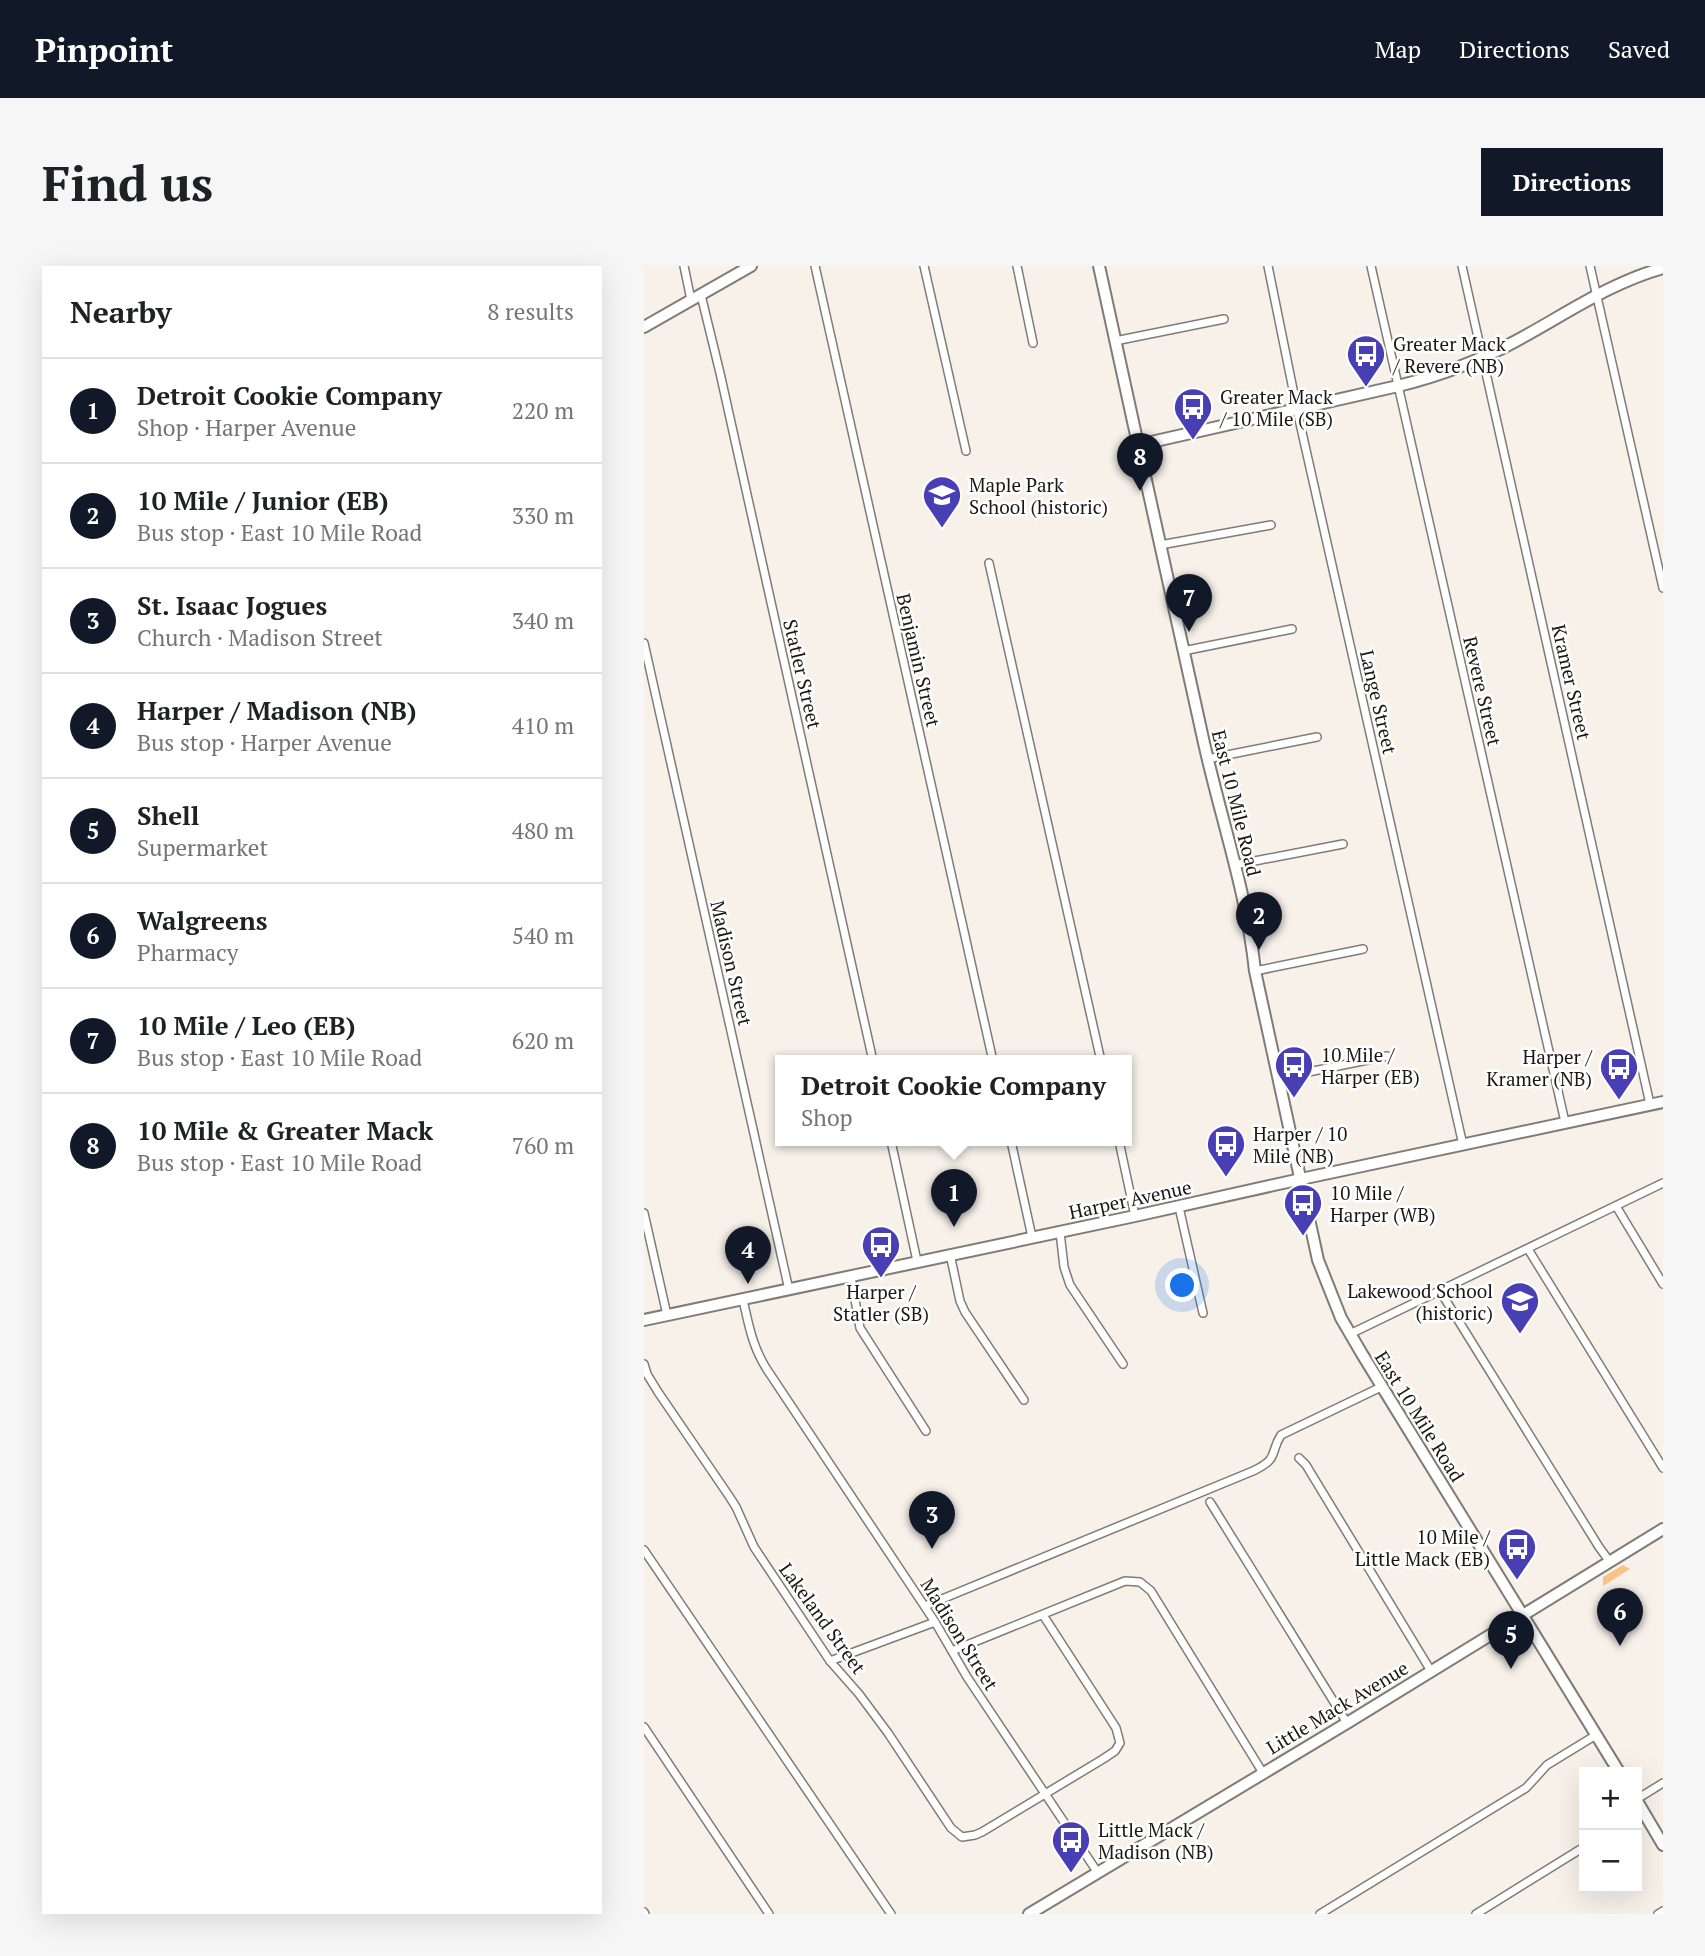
<!DOCTYPE html>
<meta charset="utf-8">
<style>
body{margin:0;font-family:"PT Serif",serif;background:#f6f6f6;color:#202124}
.controls{position:absolute;right:21px;bottom:21px;display:grid;overflow:hidden;border-radius:0px;box-shadow:0 7px 28px #0002}
.controls button{width:63px;height:63px;display:grid;place-items:center;padding:0;border:0;border-bottom:2px solid #e0e0e0;background:#fff;color:#202124;font:35px sans-serif}
.you{position:absolute;left:539px;top:1020px;width:24px;height:24px;margin:-18px;border:5px solid #fff;border-radius:50%;background:#1a73e8;box-shadow:0 0 0 10px #1a73e833}
.badge{display:grid;place-items:center;width:46px;height:46px;border-radius:50%;background:#111827;color:#fff;font-size:23px;font-weight:700}
.pin{position:absolute;translate:-50% -58px;filter:drop-shadow(0 2px 4px #0008)}
.pin::after{content:'';position:absolute;top:37px;width:24px;height:21px;background:inherit;clip-path:polygon(0 0,100% 0,50% 100%)}
.popup{position:absolute;left:131px;top:789px;width:357px;height:91px;box-sizing:border-box;display:grid;place-content:center;border-radius:0px;background:#fff;filter:drop-shadow(0 2px 5px #0005);font-size:23px;white-space:nowrap;color:#757577}
.popup b{font-size:26px;color:#202124}
.popup::after{content:'';position:absolute;left:50%;top:100%;margin-left:-14px;border:14px solid transparent;border-top-color:#fff}
.list{margin:0;padding:0;list-style:none}
h2{display:flex;justify-content:space-between;align-items:center;height:91px;margin:0;padding:0 28px;font-size:30px}
h2 small{font-size:23px;font-weight:400;color:#757577}
.list li{display:grid;grid-template-columns:46px 1fr auto;gap:21px;align-items:center;box-sizing:border-box;height:105px;padding:0 28px;border-top:2px solid #e0e0e0}
.list b{display:block;font-size:26px;white-space:nowrap}
.list p{margin:0;font-size:23px;white-space:nowrap;color:#757577}
.list em{font-size:23px;font-style:normal;color:#757577}
.map{position:relative;flex:none;width:1019px;height:1648px;overflow:hidden;border-radius:0px}
header{display:flex;align-items:center;gap:42px;box-sizing:border-box;height:98px;padding:0 35px;background:#111827;color:#fff}
header strong{font-size:33px}
nav{display:flex;gap:38px;margin-inline-start:auto;font-size:24px}
.intro{display:flex;align-items:center;justify-content:space-between;box-sizing:border-box;height:168px;padding:0 42px}
h1{margin:0;font-size:49px}
.button{padding:18px 32px;border-radius:0px;background:#111827;color:#fff;font-size:24px;font-weight:700}
main{display:flex;gap:42px;padding:0 42px}
aside{flex:1;background:#fff;border-radius:0px;box-shadow:0 7px 28px #0002}
.map>svg:first-child{display:block}
</style>
<header>
<strong>Pinpoint</strong>
<nav><a>Map</a><a>Directions</a><a>Saved</a></nav>
</header>
<div class="intro"><h1>Find us</h1><a class="button">Directions</a></div>
<main>
<aside>
<h2>Nearby<small>8 results</small></h2>
<ul class="list">
<li><span class="badge">1</span><div><b>Detroit Cookie Company</b><p>Shop · Harper Avenue</p></div><em>220 m</em></li>
<li><span class="badge">2</span><div><b>10 Mile / Junior (EB)</b><p>Bus stop · East 10 Mile Road</p></div><em>330 m</em></li>
<li><span class="badge">3</span><div><b>St. Isaac Jogues</b><p>Church · Madison Street</p></div><em>340 m</em></li>
<li><span class="badge">4</span><div><b>Harper / Madison (NB)</b><p>Bus stop · Harper Avenue</p></div><em>410 m</em></li>
<li><span class="badge">5</span><div><b>Shell</b><p>Supermarket</p></div><em>480 m</em></li>
<li><span class="badge">6</span><div><b>Walgreens</b><p>Pharmacy</p></div><em>540 m</em></li>
<li><span class="badge">7</span><div><b>10 Mile / Leo (EB)</b><p>Bus stop · East 10 Mile Road</p></div><em>620 m</em></li>
<li><span class="badge">8</span><div><b>10 Mile &amp; Greater Mack</b><p>Bus stop · East 10 Mile Road</p></div><em>760 m</em></li>
</ul>
</aside>
<div class="map">
<svg width="1019" height="1648" viewBox="0 0 1019 1648">
<rect width="100%" height="100%" fill="#f7f1ea"/>
<polygon fill="#f8c384" points="979,1299 986,1303 959,1320 959,1311"/>
<g fill="none" stroke-linecap="round" stroke-linejoin="round">
<g stroke="#807b75" stroke-width="10">
<g id="street">
<polyline points="40,0 47,34"/>
<polyline points="171,0 349,795"/>
<polyline points="280,0 322,185"/>
<polyline points="373,0 389,77"/>
<polyline points="624,0 655,153 819,879"/>
<polyline points="727,0 921,856"/>
<polyline points="818,0 1006,838"/>
<polyline points="946,0 1019,322"/>
<polyline points="57,29 76,107 229,795"/>
<polyline points="471,75 580,53"/>
<polyline points="516,279 627,259"/>
<polyline points="345,297 457,795"/>
<polyline points="0,377 145,1024"/>
<polyline points="539,385 648,363"/>
<polyline points="563,493 673,471"/>
<polyline points="590,599 699,578"/>
<polyline points="611,705 719,683"/>
<polyline points="635,812 743,790"/>
<polyline points="247,875 273,995"/>
<polyline points="367,875 388,971"/>
<polyline points="475,875 491,950"/>
<polyline points="972,940 1019,1018"/>
<polyline points="535,941 559,1047"/>
<polyline points="0,947 23,1049"/>
<polyline points="416,966 420,1001 426,1019 479,1098"/>
<polyline points="884,983 1019,1202"/>
<polyline points="306,988 316,1035 321,1046 380,1134"/>
<polyline points="207,1011 216,1062 282,1165"/>
<polyline points="796,1025 955,1281 966,1296"/>
<path d="M99 1034C105 1060 108 1079 122 1102L291 1356 323 1411 454 1607"/>
<polyline points="706,1068 1019,917"/>
<polyline points="0,1098 3,1108 14,1126 85,1230 92,1241 110,1281 186,1395 215,1428 244,1467 307,1562 318,1571 331,1569 338,1566 459,1493 471,1485 476,1477 472,1462 399,1349"/>
<polyline points="655,1192 662,1199 787,1405"/>
<polyline points="566,1236 703,1457"/>
<polyline points="0,1284 247,1648"/>
<path d="M281 1340 609 1205C636 1192 625 1188 637 1169L737 1121"/>
<polyline points="308,1385 481,1315 496,1316 507,1325 619,1507"/>
<polyline points="186,1395 291,1356"/>
<polyline points="0,1461 125,1648"/>
<polyline points="993,1533 1019,1517"/>
<polyline points="0,1646 1,1648"/>
<polyline points="676,1648 882,1522 903,1499 952,1469"/>
<polyline points="832,1648 940,1581"/>
<polyline points="1014,1648 1019,1645"/>
</g>
</g>
<g stroke="#807b75" stroke-width="14">
<g id="secondary">
<path d="M455 0C490 159 524 318 560 477 577 553 603 628 611 705L674 994 697 1052 718 1088 975 1506"/>
<polyline points="0,61 107,0"/>
<path d="M494 179 754 120C794 110 833 96 870 76 919 50 965 17 1019 2"/>
<polyline points="0,1054 491,950 657,913 1019,836"/>
<polyline points="993,1535 1019,1579"/>
<polyline points="385,1648 703,1457 1019,1263"/>
</g>
</g>
<use href="#street" stroke="#fff" stroke-width="7"/>
<use href="#secondary" stroke="#fff" stroke-width="10"/>
</g>
<defs>
<g id="bus-pin" transform="scale(2.0125)"><path d="M0 17L-7.5 6A9.5 9.5 0 1 1 7.5 6Z" fill="#493fb5" stroke="#fff"/><path d="M-5-6H5V4H4V6H2V4H-2V6H-4V4H-5ZM-3.5-4V0h7V-4ZM-3.5 1.2v1.5H-2V1.2ZM2 1.2v1.5H3.5V1.2Z" fill="#fff"/></g>
<g id="school-pin" transform="scale(2.0125)"><path d="M0 17L-7.5 6A9.5 9.5 0 1 1 7.5 6Z" fill="#493fb5" stroke="#fff"/><path d="M0-5L7-2L0 1L-7-2ZM-4 1L0 2.5L4 1V4Q0 6-4 4Z" fill="#fff"/></g>
</defs>
<g fill-rule="evenodd">
<use href="#bus-pin" x="722" y="88"/>
<use href="#bus-pin" x="549" y="141"/>
<use href="#school-pin" x="298" y="229"/>
<use href="#bus-pin" x="650" y="799"/>
<use href="#bus-pin" x="975" y="801"/>
<use href="#bus-pin" x="582" y="878"/>
<use href="#bus-pin" x="659" y="937"/>
<use href="#bus-pin" x="237" y="979"/>
<use href="#school-pin" x="876" y="1035"/>
<use href="#bus-pin" x="873" y="1281"/>
<use href="#bus-pin" x="427" y="1574"/>
</g>
<g text-anchor="middle" dominant-baseline="central" stroke-width="5" stroke-linejoin="round" paint-order="stroke">
<g font-size="19" fill="#1a1815" stroke="#fff" text-anchor="start">
<text x="749" y="77">Greater Mack<tspan x="749" dy="22">/ Revere (NB)</tspan></text>
<text x="576" y="130">Greater Mack<tspan x="576" dy="22">/ 10 Mile (SB)</tspan></text>
<text x="325" y="218">Maple Park<tspan x="325" dy="22">School (historic)</tspan></text>
<text x="677" y="788">10 Mile /<tspan x="677" dy="22">Harper (EB)</tspan></text>
<text x="948" y="790" text-anchor="end">Harper /<tspan x="948" dy="22">Kramer (NB)</tspan></text>
<text x="609" y="867">Harper / 10<tspan x="609" dy="22">Mile (NB)</tspan></text>
<text x="686" y="926">10 Mile /<tspan x="686" dy="22">Harper (WB)</tspan></text>
<text x="849" y="1024" text-anchor="end">Lakewood School<tspan x="849" dy="22">(historic)</tspan></text>
<text x="237" y="1025" text-anchor="middle">Harper /<tspan x="237" dy="22">Statler (SB)</tspan></text>
<text x="846" y="1270" text-anchor="end">10 Mile /<tspan x="846" dy="22">Little Mack (EB)</tspan></text>
<text x="454" y="1563">Little Mack /<tspan x="454" dy="22">Madison (NB)</tspan></text>
</g>
<g font-size="19" fill="#1a1815" stroke="#fff">
<text transform="translate(275 394) rotate(77)">Benjamin Street</text>
<text transform="translate(159 408) rotate(77)">Statler Street</text>
<text transform="translate(928 416) rotate(77)">Kramer Street</text>
<text transform="translate(839 425) rotate(77)">Revere Street</text>
<text transform="translate(735 436) rotate(77)">Lange Street</text>
<text transform="translate(593 537) rotate(76)">East 10 Mile Road</text>
<text transform="translate(88 697) rotate(77)">Madison Street</text>
<text transform="translate(486 933) rotate(-12)">Harper Avenue</text>
<text transform="translate(776 1150) rotate(58)">East 10 Mile Road</text>
<text transform="translate(179 1352) rotate(54)">Lakeland Street</text>
<text transform="translate(316 1368) rotate(58)">Madison Street</text>
<text transform="translate(693 1441) rotate(-31)">Little Mack Avenue</text>
</g>
</g>
</svg>
<div class="controls">
<button>+</button>
<button>−</button>
</div>
<div class="you"></div>
<div class="pin badge" style="left:310px;top:961px">1</div>
<div class="popup"><b>Detroit Cookie Company</b>Shop</div>
<div class="pin badge" style="left:615px;top:684px">2</div>
<div class="pin badge" style="left:288px;top:1283px">3</div>
<div class="pin badge" style="left:104px;top:1018px">4</div>
<div class="pin badge" style="left:867px;top:1403px">5</div>
<div class="pin badge" style="left:976px;top:1380px">6</div>
<div class="pin badge" style="left:545px;top:366px">7</div>
<div class="pin badge" style="left:496px;top:225px">8</div>
</div>
</main>
